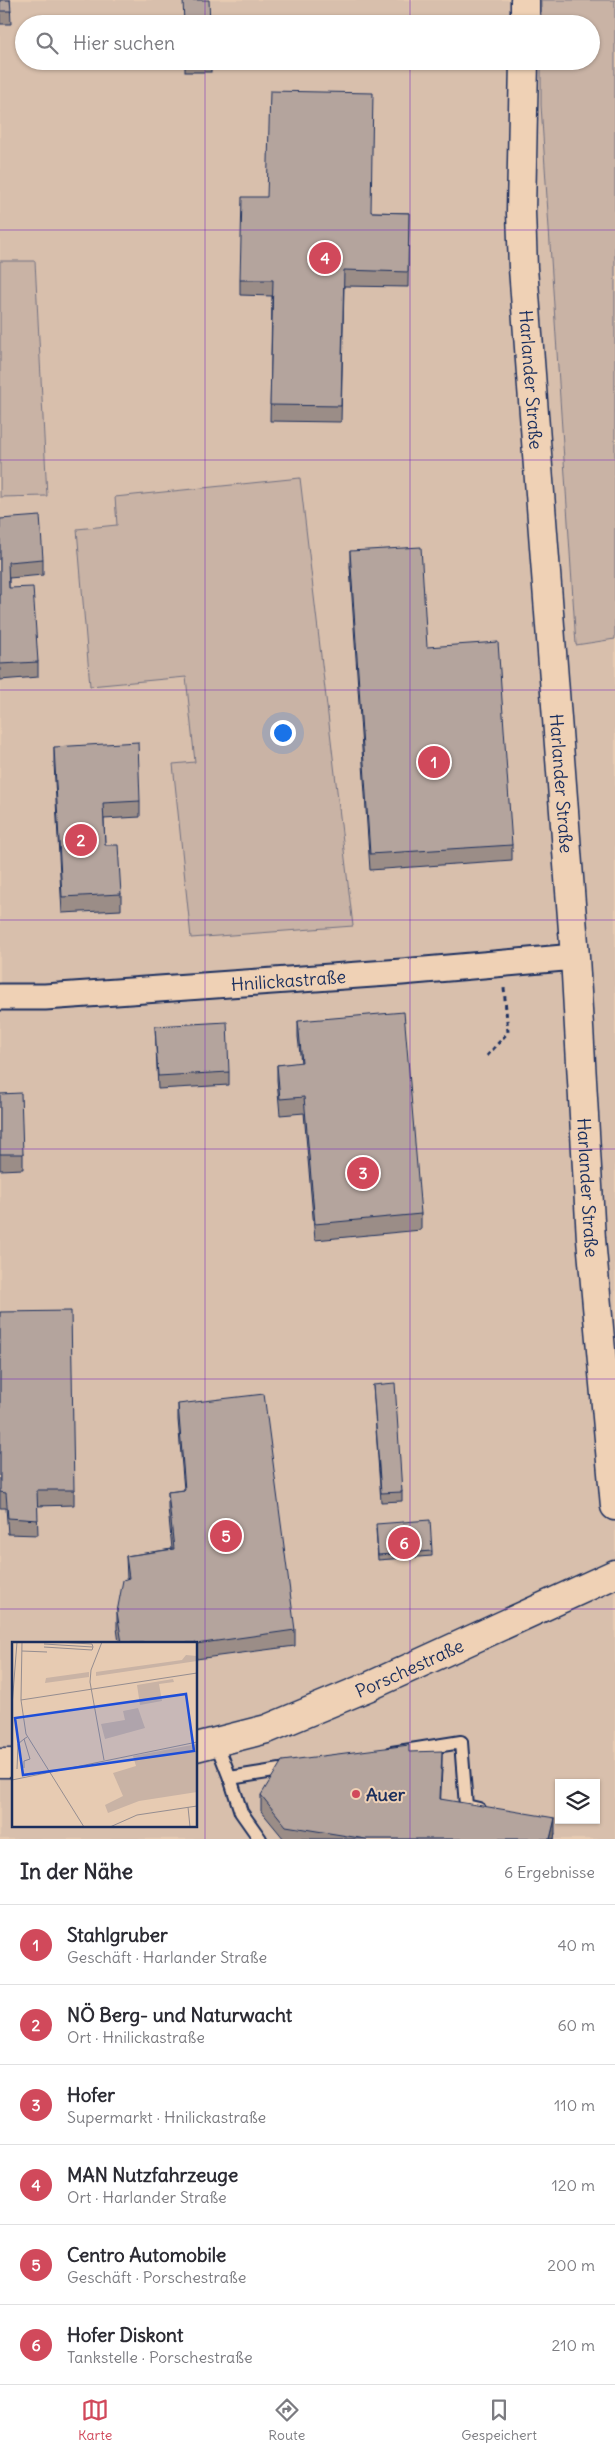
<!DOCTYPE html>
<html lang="de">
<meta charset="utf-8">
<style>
body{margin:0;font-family:Delius,sans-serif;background:#f7f7f7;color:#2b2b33}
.controls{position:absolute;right:15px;bottom:15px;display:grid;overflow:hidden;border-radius:0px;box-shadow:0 1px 4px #0004}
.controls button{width:45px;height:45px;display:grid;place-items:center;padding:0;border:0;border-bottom:1px solid #e1e1e2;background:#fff;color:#2b2b33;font:25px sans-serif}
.you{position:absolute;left:282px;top:732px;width:18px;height:18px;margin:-12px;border:4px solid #fff;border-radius:50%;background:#1a73e8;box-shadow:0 0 0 8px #1a73e833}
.badge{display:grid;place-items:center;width:32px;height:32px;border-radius:50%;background:#d1495b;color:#fff;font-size:16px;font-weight:700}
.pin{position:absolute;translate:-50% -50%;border:2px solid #fff;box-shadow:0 1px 5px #0006}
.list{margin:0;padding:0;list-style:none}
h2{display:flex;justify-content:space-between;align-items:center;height:65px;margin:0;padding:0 20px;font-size:21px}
h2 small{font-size:16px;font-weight:400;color:#7c7c81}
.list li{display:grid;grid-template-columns:32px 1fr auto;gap:15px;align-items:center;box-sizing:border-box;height:80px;padding:0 20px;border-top:1px solid #e1e1e2}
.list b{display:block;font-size:19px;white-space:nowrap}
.list p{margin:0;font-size:16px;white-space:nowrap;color:#7c7c81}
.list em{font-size:16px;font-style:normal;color:#7c7c81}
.icon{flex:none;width:28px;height:28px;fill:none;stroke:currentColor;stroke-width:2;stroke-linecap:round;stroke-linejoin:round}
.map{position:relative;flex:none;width:615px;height:1839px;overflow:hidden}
.search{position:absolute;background:#fff;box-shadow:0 1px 4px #0004;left:15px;right:15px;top:15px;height:55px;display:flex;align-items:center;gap:12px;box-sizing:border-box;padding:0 18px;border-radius:28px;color:#7c7c81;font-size:19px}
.sheet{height:545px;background:#fff}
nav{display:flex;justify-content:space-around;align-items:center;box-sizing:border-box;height:70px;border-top:1px solid #e1e1e2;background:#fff;font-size:14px;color:#7c7c81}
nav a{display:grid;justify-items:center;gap:2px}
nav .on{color:#d1495b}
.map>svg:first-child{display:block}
</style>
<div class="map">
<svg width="615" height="1839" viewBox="0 0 615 1839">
<rect width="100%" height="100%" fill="#e7cbb2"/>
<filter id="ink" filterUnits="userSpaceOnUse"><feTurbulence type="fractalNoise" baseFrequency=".02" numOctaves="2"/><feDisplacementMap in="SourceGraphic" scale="10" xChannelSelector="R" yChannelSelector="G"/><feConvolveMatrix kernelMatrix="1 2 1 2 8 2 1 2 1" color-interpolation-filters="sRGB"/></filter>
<g filter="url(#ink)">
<path fill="#d8bfac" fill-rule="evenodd" d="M0 0H541V24H24V61H541V105L576 645 615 639V1839H0V497L47 496 35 261H0ZM14 1643H196V1825H14ZM559 1783H596V1820H559Z"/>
<g fill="#c9b3a5" stroke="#727182">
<polygon points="541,0 615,0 615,639 576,645 541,105 541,61 591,61 591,24 541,24"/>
<polygon points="0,261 35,261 47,496 0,497"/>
<polygon points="300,478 353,926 191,938 173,764 195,762 186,677 90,686 77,529 117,525 115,497"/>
</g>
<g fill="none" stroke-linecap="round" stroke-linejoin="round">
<g stroke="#1b2f5e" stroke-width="16">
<g id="lane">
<polyline points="216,1742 230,1778 293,1768"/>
<polyline points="392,1753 461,1742 466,1806 479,1809"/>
<polyline points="230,1778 241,1812 260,1839"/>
</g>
</g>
<g stroke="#1b2f5e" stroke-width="29">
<g id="street">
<path id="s1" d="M0 997H45L402 972 575 957"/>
</g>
</g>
<g stroke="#1b2f5e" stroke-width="31">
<g id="secondary">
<polyline points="525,24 525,0"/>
<path id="s2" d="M524 61 521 212 523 268 575 957 591 1239 615 1506"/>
<path id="s3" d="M196 1747 267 1729 370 1686 615 1574"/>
<polyline points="0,1763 14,1763"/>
</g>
</g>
<polyline stroke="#1b2f5e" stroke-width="3" stroke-dasharray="4 4" stroke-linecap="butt" points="487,1056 508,1032 504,988"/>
<use href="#lane" stroke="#efd1b5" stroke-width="12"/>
<use href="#street" stroke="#efd1b5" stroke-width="25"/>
<use href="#secondary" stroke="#efd1b5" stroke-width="28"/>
</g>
<g fill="#9b8d87" stroke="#1b2f5e">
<polygon points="0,0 10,0 11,24 0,24"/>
<rect x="185" y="61" width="26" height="11"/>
<polygon points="371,212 409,213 408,287 344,286 341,422 270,421 272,296 240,295 240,280"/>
<polygon points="0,519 43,559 43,575 9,578 9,588 38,662 38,677 0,680"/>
<polygon points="350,551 427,647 512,845 512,860 370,870 350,567"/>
<polygon points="54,747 140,801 140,817 104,819 105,845 121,894 121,910 62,913 54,763"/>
<polygon points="298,1021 421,1214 421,1230 315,1240 304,1113 280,1115 277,1080 277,1065 301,1063 298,1037"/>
<polygon points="155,1026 229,1072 229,1085 158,1089"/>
<polygon points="0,1094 23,1154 23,1169 0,1170"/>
<polygon points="0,1312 74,1490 74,1505 37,1506 38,1535 8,1534 6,1508 0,1508"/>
<polygon points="373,1385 402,1492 402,1501 381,1502"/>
<polygon points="178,1404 295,1630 295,1646 196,1659 196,1643 119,1643 117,1628 117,1612 127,1579 126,1556 172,1549 168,1508 168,1492 184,1490 178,1420"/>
<polygon points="376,1529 432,1551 432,1556 378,1560"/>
<polygon points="409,1752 442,1767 440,1799 555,1834 554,1839 284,1839 261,1811 261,1795"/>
</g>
<g fill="#7e736e" stroke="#1b2f5e">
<polygon points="442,1751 442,1767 440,1815 440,1799"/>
<polygon points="555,1818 555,1834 554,1839 550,1839"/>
</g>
<g fill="#b4a49d" stroke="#1b2f5e">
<polygon points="0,0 10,0 11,11 0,11"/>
<polygon points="183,0 209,0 210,24 184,24"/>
<rect x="185" y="61" width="26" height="2"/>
<polygon points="270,91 373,93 371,212 409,213 408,272 344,270 341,406 270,405 273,280 240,280 242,197 267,197"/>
<polygon points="40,516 43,559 8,562 9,588 33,587 38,662 0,664 0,519"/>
<polygon points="421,547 427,647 498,642 512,845 370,854 350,551"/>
<polygon points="138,742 140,801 103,803 105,845 118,845 121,894 62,897 54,747"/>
<polygon points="404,1012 421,1214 315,1224 304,1097 280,1099 277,1065 302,1062 298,1021"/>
<polygon points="227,1022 229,1072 158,1076 155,1026"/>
<polygon points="21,1093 23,1154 0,1154 0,1094"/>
<polygon points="71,1311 74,1490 37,1490 38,1520 8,1518 6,1493 0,1492 0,1312"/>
<polygon points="395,1383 402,1492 381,1493 373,1385"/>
<polygon points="264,1394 295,1630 196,1644 196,1643 122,1643 117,1612 123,1580 129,1578 126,1556 174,1549 168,1492 185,1490 178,1404"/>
<polygon points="430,1520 432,1551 378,1555 376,1524"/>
<polygon points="409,1745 409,1752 442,1751 440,1799 555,1818 550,1839 366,1839 286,1826 261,1795 282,1761"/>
</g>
</g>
<path fill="none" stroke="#7b2cbf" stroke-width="1" stroke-opacity="0.55" d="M205 0V24M410 0V24M205 61V1839M410 61V1839M0 230H615M0 460H615M0 690H615M0 920H615M0 1149H615M0 1379H615M0 1609H615"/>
<circle fill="#d1495b" stroke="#efd1b5" stroke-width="2" cx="356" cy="1794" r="5"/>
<g text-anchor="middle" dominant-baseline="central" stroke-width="4" stroke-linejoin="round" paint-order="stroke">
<g font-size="18" fill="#1b2f5e" stroke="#efd1b5">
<text stroke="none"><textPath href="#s2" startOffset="319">Harlander Straße</textPath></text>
<text stroke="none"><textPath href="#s2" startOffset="724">Harlander Straße</textPath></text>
<text stroke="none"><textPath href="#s1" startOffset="289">Hnilickastraße</textPath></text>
<text stroke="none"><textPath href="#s2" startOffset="1129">Harlander Straße</textPath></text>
<text stroke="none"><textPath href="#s3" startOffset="228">Porschestraße</textPath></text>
</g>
<g font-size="18" font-weight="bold" fill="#1b2f5e" stroke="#efd1b5" text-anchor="start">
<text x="366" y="1794">Auer</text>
</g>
</g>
<g transform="translate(12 1642)">
<rect width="185" height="185" fill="#e7cbb2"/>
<path d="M174 13 185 14V19L84 34V30L170 18ZM77 30V35L33 41 34 36ZM161 37 162 40 147 42 150 59 128 63 125 43ZM126 66 133 86 93 97 89 82 113 78 111 69ZM185 102V150L127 159 96 171 93 163 111 154 101 131 124 124 121 114Z" fill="#c9b3a5"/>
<path fill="none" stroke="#958d90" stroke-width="1" d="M10 0 9 58 14 92 72 185M90 0 79 28 78 40 92 118M32 2 81 5M32 5 80 8 81 5 80 2 44 0M10 9 35 10M9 58 185 31M0 64 5 0M12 126V119L18 117 12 97 15 95M5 127 6 102 12 97M0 138 185 100M176 165 178 185M98 185 125 173 185 164"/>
<path fill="#1d4ed8" fill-opacity="0.15" stroke="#1d4ed8" stroke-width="2.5" d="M174 52 182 109 11 133 3 76Z"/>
<rect width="185" height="185" fill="none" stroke="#1b2f5e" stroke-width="2.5"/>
</g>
</svg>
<div class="controls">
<button><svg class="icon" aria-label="layers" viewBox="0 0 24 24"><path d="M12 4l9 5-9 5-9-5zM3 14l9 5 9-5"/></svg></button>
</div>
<div class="you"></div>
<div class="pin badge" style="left:434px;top:762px">1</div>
<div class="pin badge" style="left:81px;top:840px">2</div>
<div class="pin badge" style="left:363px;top:1173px">3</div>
<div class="pin badge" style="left:325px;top:258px">4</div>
<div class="pin badge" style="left:226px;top:1536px">5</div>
<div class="pin badge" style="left:404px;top:1543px">6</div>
<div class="search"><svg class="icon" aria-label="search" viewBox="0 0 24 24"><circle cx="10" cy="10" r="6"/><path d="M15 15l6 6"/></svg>Hier suchen</div>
</div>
<section class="sheet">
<h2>In der Nähe<small>6 Ergebnisse</small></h2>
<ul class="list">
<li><span class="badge">1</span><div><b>Stahlgruber</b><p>Geschäft · Harlander Straße</p></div><em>40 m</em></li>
<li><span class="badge">2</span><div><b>NÖ Berg- und Naturwacht</b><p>Ort · Hnilickastraße</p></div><em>60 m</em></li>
<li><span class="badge">3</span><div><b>Hofer</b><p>Supermarkt · Hnilickastraße</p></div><em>110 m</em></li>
<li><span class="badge">4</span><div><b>MAN Nutzfahrzeuge</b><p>Ort · Harlander Straße</p></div><em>120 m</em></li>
<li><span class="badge">5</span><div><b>Centro Automobile</b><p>Geschäft · Porschestraße</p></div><em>200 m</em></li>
<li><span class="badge">6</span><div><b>Hofer Diskont</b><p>Tankstelle · Porschestraße</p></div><em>210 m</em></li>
</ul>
</section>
<nav>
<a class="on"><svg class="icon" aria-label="map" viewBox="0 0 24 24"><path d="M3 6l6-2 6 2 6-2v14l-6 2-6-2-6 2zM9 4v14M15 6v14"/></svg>Karte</a>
<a><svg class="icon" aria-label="directions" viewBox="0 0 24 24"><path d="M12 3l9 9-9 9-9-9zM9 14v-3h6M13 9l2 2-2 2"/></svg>Route</a>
<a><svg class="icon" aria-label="saved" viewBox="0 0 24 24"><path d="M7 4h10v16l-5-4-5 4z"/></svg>Gespeichert</a>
</nav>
